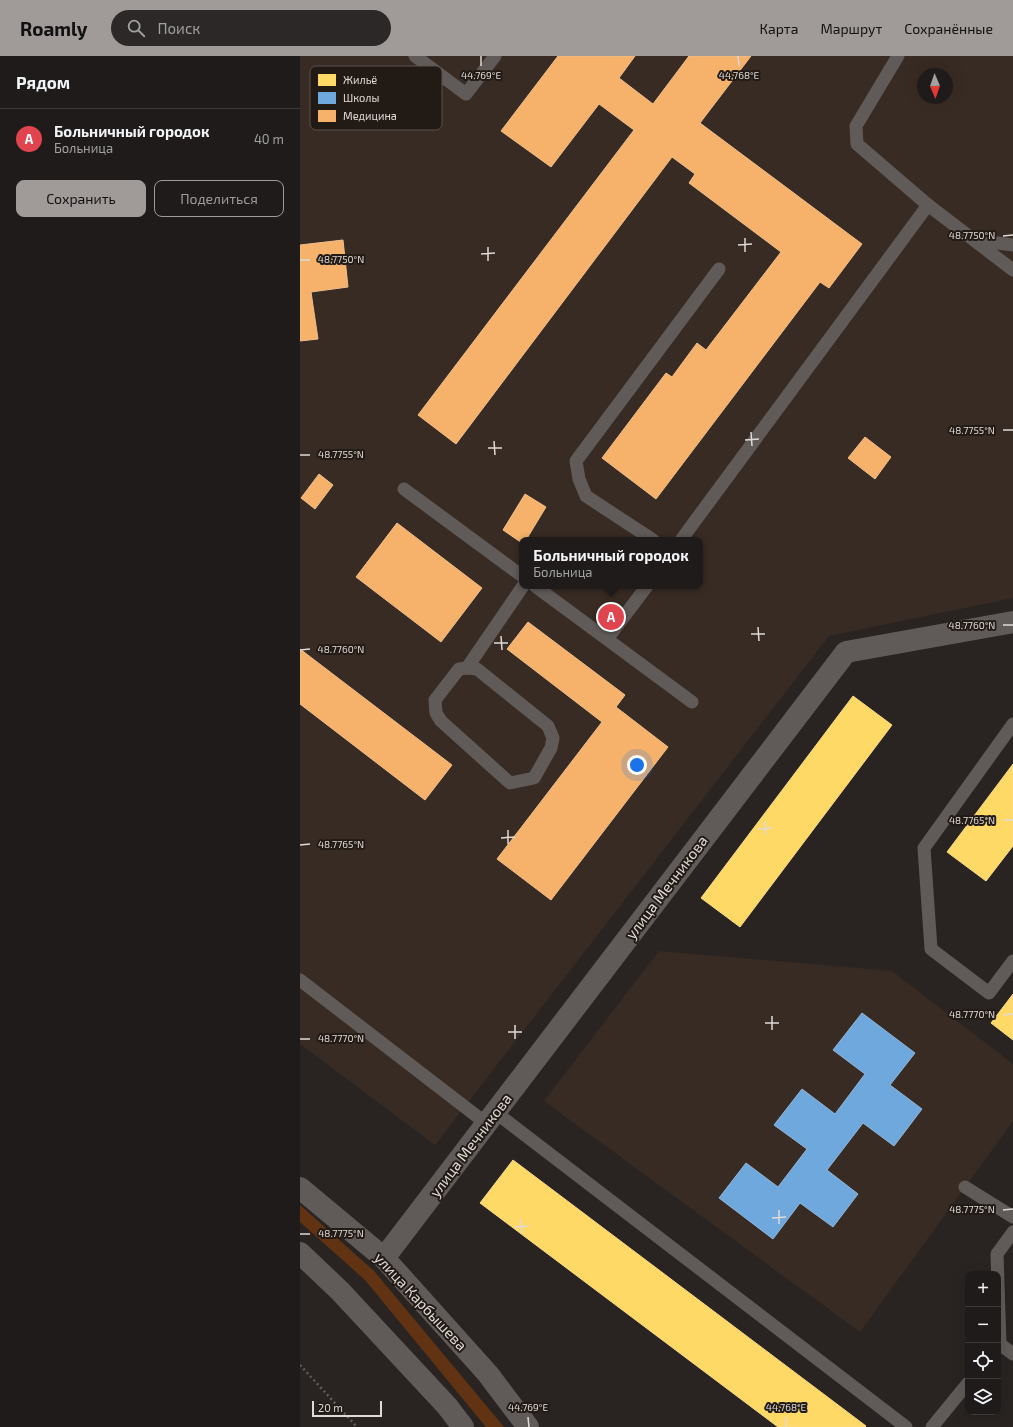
<!DOCTYPE html>
<html lang="ru">
<meta charset="utf-8">
<style>
body{margin:0;font-family:"Exo 2",sans-serif;background:#2c2827;color:#f1f3f6}
.controls{position:absolute;right:12px;bottom:12px;display:grid;overflow:hidden;border-radius:8px;box-shadow:0 4px 16px #0002}
.controls button{width:36px;height:36px;display:grid;place-items:center;padding:0;border:0;border-bottom:1px solid #3c3939;background:#1f1b1a;color:#f1f3f6;font:20px sans-serif}
.compass{position:absolute;left:617px;top:12px;width:36px;height:36px;border-radius:50%;background:#1f1b1a;box-shadow:0 4px 16px #0002;rotate:178deg}
.scale{position:absolute;left:12px;bottom:10px;width:70px;box-sizing:border-box;padding-left:4px;border:2px solid #e0dad7;border-top:0;font-size:11px;line-height:14px;white-space:nowrap;color:#e0dad7;-webkit-text-stroke:3px #221a15;paint-order:stroke}
.you{position:absolute;left:337px;top:709px;width:14px;height:14px;margin:-10px;border:3px solid #fff;border-radius:50%;background:#1a73e8;box-shadow:0 0 0 6px #1a73e833}
.badge{display:grid;place-items:center;width:26px;height:26px;border-radius:50%;background:#a09a98;color:#fff;font-size:13px;font-weight:700}
.pin{position:absolute;translate:-50% -50%;border:2px solid #fff;box-shadow:0 1px 4px #0006}
.popup{position:absolute;left:219px;top:481px;width:184px;height:52px;box-sizing:border-box;display:grid;place-content:center;border-radius:8px;background:#1f1b1a;filter:drop-shadow(0 1px 3px #0005);font-size:13px;white-space:nowrap;color:#a1a1a2}
.popup b{font-size:15px;color:#f1f3f6}
.popup::after{content:'';position:absolute;left:50%;top:100%;margin-left:-8px;border:8px solid transparent;border-top-color:#1f1b1a}
.list{margin:0;padding:0;list-style:none}
h2{display:flex;justify-content:space-between;align-items:center;height:52px;margin:0;padding:0 16px;font-size:17px}
h2 small{font-size:13px;font-weight:400;color:#a1a1a2}
.list li{display:grid;grid-template-columns:26px 1fr auto;gap:12px;align-items:center;box-sizing:border-box;height:60px;padding:0 16px;border-top:1px solid #3c3939}
.list b{display:block;font-size:15px;white-space:nowrap}
.list p{margin:0;font-size:13px;white-space:nowrap;color:#a1a1a2}
.list em{font-size:13px;font-style:normal;color:#a1a1a2}
.actions{display:flex;gap:8px;padding:12px 16px}
.actions a{flex:1;padding:9px 0;border:1px solid #a09a98;border-radius:8px;text-align:center;font-size:14px;color:#a09a98}
.actions .main{background:#a09a98;color:#111}
.icon{flex:none;width:22px;height:22px;fill:none;stroke:currentColor;stroke-width:2;stroke-linecap:round;stroke-linejoin:round}
.map{position:relative;flex:none;width:713px;height:1371px;overflow:hidden}
header{display:flex;align-items:center;gap:24px;box-sizing:border-box;height:56px;padding:0 20px;background:#a09a98;color:#111}
header strong{font-size:19px}
nav{display:flex;gap:22px;margin-inline-start:auto;font-size:14px}
.search{width:280px;height:36px;background:#2c2827;display:flex;align-items:center;gap:10px;box-sizing:border-box;padding:0 14px;border-radius:22px;color:#a1a1a2;font-size:15px}
main{display:flex}
aside{flex:1;background:#1f1b1a}
.map>svg:first-child{display:block}
</style>
<header>
<strong>Roamly</strong>
<div class="search"><svg class="icon" aria-label="search" viewBox="0 0 24 24"><circle cx="10" cy="10" r="6"/><path d="M15 15l6 6"/></svg>Поиск</div>
<nav><a>Карта</a><a>Маршрут</a><a>Сохранённые</a></nav>
</header>
<main>
<aside>
<h2>Рядом<small></small></h2>
<ul class="list">
<li><span class="badge" style="background:#e0444e">A</span><div><b>Больничный городок</b><p>Больница</p></div><em>40 m</em></li>
</ul>
<div class="actions"><a class="main">Сохранить</a><a>Поделиться</a></div>
</aside>
<div class="map">
<svg width="713" height="1371" viewBox="0 0 713 1371">
<rect width="100%" height="100%" fill="#292422"/>
<g fill="#382b23" fill-rule="evenodd">
<path d="M0 0H713V542L529 580 135 1089 0 988ZM623 18H647V42H623ZM222 484H400V530H222Z"/>
<polygon points="359,895 592,915 713,1008 713,1065 560,1276 244,1045"/>
</g>
<polygon fill="#613312" points="0,1149 74,1215 204,1371 186,1371 65,1224 0,1166"/>
<g fill="#ffd966" stroke="#f6d988">
<polygon points="553,640 592,669 440,871 401,842"/>
<polygon points="713,708 713,790 686,825 647,796"/>
<polygon points="713,938 713,984 691,967"/>
<polygon points="213,1104 566,1370 565,1371 478,1371 180,1147"/>
</g>
<polygon fill="#6fa8dc" stroke="#91b7da" points="562,957 615,997 590,1029 622,1053 594,1090 563,1067 527,1114 558,1138 533,1171 500,1147 473,1183 419,1142 446,1107 478,1131 507,1093 474,1069 502,1033 535,1058 565,1018 533,994"/>
<g fill="#f6b26b" stroke="#efbe8b">
<polygon points="258,0 335,0 319,22 353,48 389,0 451,0 400,67 562,188 529,232 520,226 356,443 302,402 366,317 372,321 397,287 406,294 481,196 389,127 395,118 372,101 156,388 118,359 334,74 299,48 251,111 201,75"/>
<polygon points="43,184 48,231 11,236 18,283 0,285 0,189"/>
<polygon points="565,381 591,401 575,423 548,402"/>
<polygon points="19,418 33,429 15,453 1,442"/>
<polygon points="225,438 246,451 226,484 222,484 222,487 203,474"/>
<polygon points="97,467 182,532 141,586 56,521"/>
<polygon points="228,566 325,639 316,651 368,691 251,844 197,803 302,666 207,593"/>
<polygon points="0,593 152,709 125,744 0,648"/>
</g>
<g fill="none" stroke-linecap="round" stroke-linejoin="round">
<polyline stroke="#5f5b59" stroke-width="2.5" stroke-dasharray="2 3" stroke-linecap="butt" points="0,1309 57,1371"/>
<g stroke="#605b59" stroke-width="13">
<polyline points="115,0 166,38 195,0"/>
<polyline points="598,0 556,70 557,88 628,149 713,214"/>
<polyline points="675,184 713,189"/>
<polyline points="104,433 222,520"/>
<polyline points="353,484 286,440 279,423 276,405 419,213"/>
<polyline points="381,484 628,149"/>
<polyline points="235,530 392,646"/>
<polyline points="307,583 347,530"/>
<polygon points="167,612 177,613 248,670 253,682 251,692 234,722 210,727 141,665 136,657 135,644 159,613"/>
<polyline points="167,612 223,530"/>
<polyline points="713,668 624,792 631,893 689,937 713,905"/>
<polyline points="0,924 187,1068"/>
<polyline points="195,1056 606,1371"/>
<polyline points="665,1131 713,1161"/>
<polyline points="713,1176 697,1198 700,1288 713,1298"/>
<polyline points="632,1371 668,1327"/>
</g>
<polyline stroke="#605b59" stroke-width="22" points="84,1202 546,596 713,566"/>
<g stroke="#605b59" stroke-width="22">
<polyline points="0,1132 84,1202 188,1318 228,1371"/>
<polyline points="0,1197 40,1235 147,1350 163,1371"/>
</g>
</g>
<path fill="none" stroke="#e0dad7" stroke-width="1.5" d="M181 0V10M438 0 439 10M703 180 713 179M445 182V196M438 189 452 188M188 191V205M181 198 195 197M0 204H10M703 374H713M451 376 452 390M445 384 459 383M194 385 195 399M188 392H202M0 399H10M703 569H713M458 571 459 585M451 578H465M201 580 202 594M194 587H208M0 594 10 593M703 764H713M465 765 466 779M458 773 472 772M208 774V788M201 782 215 781M0 789 10 788M703 959 713 958M472 960V974M465 967H479M215 969V983M208 976H222M0 983H10M479 1154V1168M703 1154 713 1153M472 1162 486 1161M221 1163 222 1177M215 1171 229 1170M0 1178H10M228 1361 229 1371M486 1361V1371"/>
<g text-anchor="middle" dominant-baseline="central" stroke-width="4" stroke-linejoin="round" paint-order="stroke">
<g font-size="15" fill="#e0dad7" stroke="#221a15">
<text transform="translate(366 831) rotate(-53)">улица Мечникова</text>
<text transform="translate(170 1089) rotate(-53)">улица Мечникова</text>
<text transform="translate(121 1245) rotate(47)">улица Карбышева</text>
</g>
</g>
<rect x="10" y="10" width="132" height="64" rx="6" fill="#221a15" stroke="#5b544f" stroke-width="1"/>
<rect x="18" y="18" width="18" height="12" fill="#ffd966"/>
<rect x="18" y="36" width="18" height="12" fill="#6fa8dc"/>
<rect x="18" y="54" width="18" height="12" fill="#f6b26b"/>
<g font-size="11" fill="#e0dad7">
<text x="43" y="28">Жильё</text>
<text x="43" y="46">Школы</text>
<text x="43" y="64">Медицина</text>
</g>
<g font-size="10" text-anchor="middle" fill="#e0dad7" stroke="#221a15" stroke-width="4" stroke-linejoin="round" paint-order="stroke">
<text x="181" y="23">44.769°E</text>
<text x="439" y="23">44.768°E</text>
<text x="672" y="183">48.7750°N</text>
<text x="41" y="207">48.7750°N</text>
<text x="672" y="378">48.7755°N</text>
<text x="41" y="402">48.7755°N</text>
<text x="672" y="573">48.7760°N</text>
<text x="41" y="597">48.7760°N</text>
<text x="672" y="768">48.7765°N</text>
<text x="41" y="792">48.7765°N</text>
<text x="672" y="962">48.7770°N</text>
<text x="41" y="986">48.7770°N</text>
<text x="672" y="1157">48.7775°N</text>
<text x="41" y="1181">48.7775°N</text>
<text x="228" y="1355">44.769°E</text>
<text x="486" y="1355">44.768°E</text>
</g>
</svg>
<div class="controls">
<button>+</button>
<button>−</button>
<button><svg class="icon" aria-label="locate" viewBox="0 0 24 24"><circle cx="12" cy="12" r="6"/><path d="M12 2v4M12 18v4M2 12h4M18 12h4"/></svg></button>
<button><svg class="icon" aria-label="layers" viewBox="0 0 24 24"><path d="M12 4l9 5-9 5-9-5zM3 14l9 5 9-5"/></svg></button>
</div>
<svg class="compass" viewBox="-18 -18 36 36"><path d="M0-13l5 13h-10z" fill="#e53935"/><path d="M0 13l5-13h-10z" fill="#a1a1a2"/></svg>
<div class="scale">20 m</div>
<div class="you"></div>
<div class="pin badge" style="left:311px;top:561px;background:#e0444e">A</div>
<div class="popup"><b>Больничный городок</b>Больница</div>
</div>
</main>
